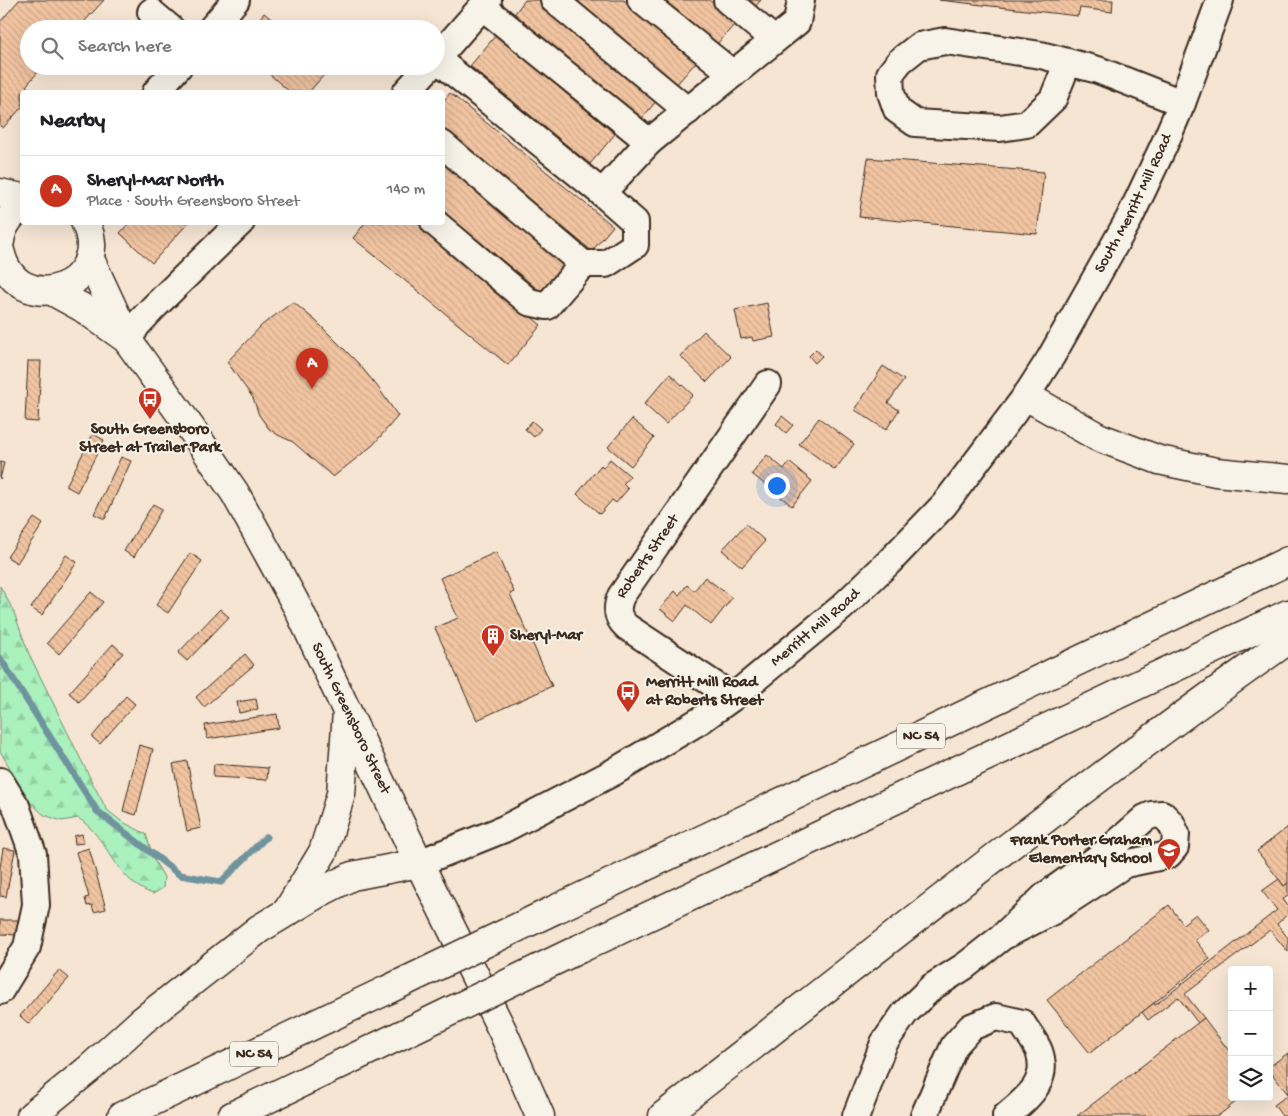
<!DOCTYPE html>
<meta charset="utf-8">
<style>
body{margin:0;font-family:"Gochi Hand",sans-serif;background:#f2f2f2;color:#202124}
.controls{position:absolute;right:15px;bottom:15px;display:grid;overflow:hidden;border-radius:5px;box-shadow:0 5px 20px #0002}
.controls button{width:45px;height:45px;display:grid;place-items:center;padding:0;border:0;border-bottom:1px solid #e0e0e0;background:#fff;color:#202124;font:25px sans-serif}
.you{position:absolute;left:776px;top:485px;width:18px;height:18px;margin:-12px;border:4px solid #fff;border-radius:50%;background:#1a73e8;box-shadow:0 0 0 8px #1a73e833}
.badge{display:grid;place-items:center;width:32px;height:32px;border-radius:50%;background:#c8321e;color:#fff;font-size:16px;font-weight:700}
.pin{position:absolute;translate:-50% -41px;filter:drop-shadow(0 1px 2px #0008)}
.pin::after{content:'';position:absolute;top:26px;width:18px;height:15px;background:inherit;clip-path:polygon(0 0,100% 0,50% 100%)}
.list{margin:0;padding:0;list-style:none}
h2{display:flex;justify-content:space-between;align-items:center;height:65px;margin:0;padding:0 20px;font-size:21px}
h2 small{font-size:16px;font-weight:400;color:#757577}
.list li{display:grid;grid-template-columns:32px 1fr auto;gap:15px;align-items:center;box-sizing:border-box;height:70px;padding:0 20px;border-top:1px solid #e0e0e0}
.list b{display:block;font-size:19px;white-space:nowrap}
.list p{margin:0;font-size:16px;white-space:nowrap;color:#757577}
.list em{font-size:16px;font-style:normal;color:#757577}
.icon{flex:none;width:28px;height:28px;fill:none;stroke:currentColor;stroke-width:2;stroke-linecap:round;stroke-linejoin:round}
.map{position:relative;flex:none;width:1288px;height:1116px;overflow:hidden}
.search{position:absolute;background:#fff;box-shadow:0 5px 20px #0002;left:20px;top:20px;width:425px;height:55px;display:flex;align-items:center;gap:12px;box-sizing:border-box;padding:0 18px;border-radius:28px;color:#757577;font-size:19px}
.panel{position:absolute;background:#fff;box-shadow:0 5px 20px #0002;left:20px;top:90px;width:425px;height:135px;border-radius:5px}
.map>svg:first-child{display:block}
</style>
<div class="map">
<svg width="1288" height="1116" viewBox="0 0 1288 1116">
<defs>
<pattern id="forest-firs" width="22" height="20" patternUnits="userSpaceOnUse" patternTransform="scale(1.25)"><rect width="22" height="20" fill="#aaf1be"/><path d="M5 1l3.5 6h-7zM16 11l3.5 6h-7z" fill="#93cfa3"/></pattern>
<pattern id="building-back-hatch" width="6" height="6" patternUnits="userSpaceOnUse" patternTransform="scale(1.25)"><rect width="6" height="6" fill="#f2c5a2"/><path d="M-1 5l2 2M0 0l6 6M5-1l2 2" fill="none" stroke="#d0a98b"/></pattern>
</defs>
<rect width="100%" height="100%" fill="#f6e5d3"/>
<filter id="ink" filterUnits="userSpaceOnUse"><feTurbulence type="fractalNoise" baseFrequency=".02" numOctaves="2"/><feDisplacementMap in="SourceGraphic" scale="10" xChannelSelector="R" yChannelSelector="G"/><feConvolveMatrix kernelMatrix="1 2 1 2 8 2 1 2 1" color-interpolation-filters="sRGB"/></filter>
<g filter="url(#ink)">
<path fill="url(#forest-firs)" stroke="#728e6e" d="M0 586 13 610 29 654 93 784 107 810 121 821 146 834 154 860 164 877 163 888 153 894C115 881 109 838 78 818L62 821 44 815 29 801 0 751Z"/>
<g fill="none" stroke-linecap="round" stroke-linejoin="round">
<polyline stroke="#6f949e" stroke-width="7" points="0,658 97,811 180,875 221,882 266,837"/>
</g>
<g fill="url(#building-back-hatch)" stroke="#3b2a1e">
<polygon points="19,0 104,0 83,23 89,29 29,29 29,66 43,66 26,86 33,92 22,92 22,107 3,128 0,126 0,22"/>
<polygon points="525,0 539,0 658,99 639,122 512,17"/>
<polygon points="576,0 624,0 697,61 677,84"/>
<polygon points="661,0 709,0 736,23 716,45"/>
<polygon points="746,0 761,0 755,7"/>
<polygon points="939,0 1113,0 1112,12 1080,8 1078,16"/>
<polygon points="264,13 283,29 251,29"/>
<polygon points="496,35 615,134 590,164 470,66"/>
<polygon points="260,66 326,66 329,69 309,92 290,92"/>
<polygon points="450,93 613,226 592,251 442,129 442,103"/>
<polygon points="868,158 1044,172 1037,234 859,217"/>
<polygon points="442,159 567,261 541,292 442,211"/>
<polygon points="130,222 189,222 152,263 120,233"/>
<polygon points="366,222 417,222 541,325 508,365 353,238"/>
<polygon points="293,302 316,321 358,363 377,386 398,416 373,445 333,477 293,442 278,435 269,429 259,415 253,398 227,362 262,325"/>
<polygon points="767,303 774,337 753,341 752,337 741,339 735,310"/>
<polygon points="704,331 731,357 707,382 680,356"/>
<polygon points="816,349 822,356 815,363 809,356"/>
<polygon points="28,361 41,361 38,422 25,421"/>
<polygon points="883,366 904,380 888,403 899,410 886,430 855,410"/>
<polygon points="670,374 693,395 666,424 644,404"/>
<polygon points="782,416 793,425 786,433 776,424"/>
<polygon points="819,418 854,444 835,470 799,444"/>
<polygon points="632,419 654,438 631,466 608,447"/>
<polygon points="532,421 541,429 534,437 525,429"/>
<polygon points="93,434 104,440 77,492 66,486"/>
<polygon points="767,455 784,469 789,462 812,481 792,506 752,474"/>
<polygon points="121,457 131,461 105,519 94,514"/>
<polygon points="610,459 630,476 623,484 628,489 616,503 612,500 600,514 577,494 601,465 603,468"/>
<polygon points="0,462 4,463 0,479"/>
<polygon points="153,504 162,509 134,557 124,551"/>
<polygon points="34,518 43,524 17,563 7,557"/>
<polygon points="746,524 765,541 742,567 722,550"/>
<polygon points="496,552 514,592 510,594 552,686 477,720 435,628 458,618 440,578"/>
<polygon points="190,553 202,561 168,613 156,605"/>
<polygon points="66,555 77,562 42,615 31,608"/>
<polygon points="705,577 732,598 711,625 687,605 675,621 660,609 675,591 679,595 687,585 694,591"/>
<polygon points="91,592 103,602 59,654 47,643"/>
<polygon points="220,609 229,617 187,661 178,653"/>
<polygon points="113,644 123,653 79,702 69,693"/>
<polygon points="245,654 254,665 204,707 196,697"/>
<polygon points="126,696 135,704 100,744 92,737"/>
<polygon points="256,699 258,709 239,713 237,702"/>
<polygon points="277,714 279,728 207,739 205,725"/>
<polygon points="139,745 153,749 136,815 123,811"/>
<polygon points="187,761 201,828 187,831 173,764"/>
<polygon points="214,764 268,768 267,780 213,777"/>
<polygon points="1288,827 1288,883 1284,886 1257,851"/>
<polygon points="82,834 84,843 75,844 74,836"/>
<polygon points="3,848 15,850 6,897 0,896 0,868"/>
<polygon points="89,848 106,909 94,912 92,905 87,906 85,898 89,897 76,852"/>
<polygon points="1279,879 1284,886 1288,883 1288,896 1283,899 1288,906 1288,914 1277,924 1288,938 1288,952 1270,930 1185,994 1204,1018 1198,1023 1178,997 1148,1020 1142,1012 1154,1003 1155,1005 1277,910 1262,891"/>
<polygon points="1169,905 1183,924 1196,914 1209,930 1195,940 1210,959 1090,1053 1047,1000"/>
<polygon points="0,920 18,920 17,935 0,934"/>
<polygon points="59,970 69,978 29,1024 20,1016"/>
<polygon points="1204,1018 1232,1055 1232,1097 1242,1097 1218,1116 1077,1116"/>
<polygon points="1288,1053 1288,1094 1269,1070 1269,1067"/>
<polygon points="1288,1095 1288,1116 1282,1116 1274,1105"/>
</g>
<g fill="none" stroke-linecap="round" stroke-linejoin="round">
<g stroke="#3b2a1e" stroke-width="30">
<g id="minor">
<polyline points="554,0 688,111"/>
<polyline points="641,0 733,74"/>
<polyline points="727,0 774,40"/>
<polyline points="151,12 171,29"/>
<polyline points="211,29 236,0"/>
<polyline points="436,59 488,0"/>
<polyline points="437,59 602,193 649,142 483,7"/>
<polyline points="1068,62 1053,99 1027,124 1000,128 915,123 897,110 891,93 890,74 900,61 919,46 945,41 1041,55 1098,70 1182,103"/>
<polyline points="156,92 179,66"/>
<polyline points="406,92 430,66"/>
<polyline points="649,142 797,22 801,0"/>
<polyline points="442,144 583,264 606,264 635,245 635,222 602,193"/>
<polyline points="434,222 529,302 547,306 583,264"/>
<polyline points="128,341 137,325 154,307 241,222"/>
<path id="s1" d="M733 697 627 627C616 617 616 608 621 596L768 384"/>
<polyline points="0,781 16,806 33,854 36,905 27,947 0,991"/>
<path id="s2" d="M419 863 504 829 612 773 701 720 733 697 841 608 889 562 944 505 1026 396 1051 357 1129 219 1164 145 1182 103 1220 0"/>
<polyline points="856,1116 884,1043 905,1013 932,987 965,966 1002,937 1045,896 1109,850 1145,818 1152,815 1162,814 1171,823 1176,834 1175,847 1168,855 1125,864 1051,912 1002,937"/>
<path d="M924 1116 954 1046 971 1027 996 1017 1022 1023C1027 1032 1035 1041 1039 1051 1050 1082 1027 1098 1006 1116"/>
</g>
</g>
<g stroke="#3b2a1e" stroke-width="31">
<g id="major">
<polyline points="0,193 22,198"/>
<path d="M0 241C2 225 11 215 22 206"/>
<path d="M0 251C17 324 116 285 85 222"/>
<path id="s3" d="M89 257 128 341 190 427 235 493 298 608 419 863 503 1032 540 1116"/>
<polyline points="52,291 83,308 125,338"/>
</g>
</g>
<g stroke="#3b2a1e" stroke-width="31">
<g id="highway">
<polyline points="1026,396 1098,437 1159,460 1216,472 1288,479"/>
<polyline points="288,910 323,852 341,794 347,712"/>
<polyline points="554,910 1288,561"/>
<polyline points="579,949 1288,614"/>
<polyline points="31,1116 90,1068 142,1021 259,929 317,894 352,876 419,863"/>
<polyline points="122,1116 385,991"/>
<polyline points="232,1116 401,1035"/>
<path d="M663 1116C870 955 1074 791 1288 640"/>
</g>
</g>
<use href="#minor" stroke="#f7f3e8" stroke-width="26"/>
<use href="#major" stroke="#f7f3e8" stroke-width="28"/>
<use href="#highway" stroke="#f7f3e8" stroke-width="28"/>
<g stroke="#3b2a1e" stroke-width="31" stroke-linecap="butt">
<g id="highway-bridge">
<polyline points="385,991 554,910"/>
<polyline points="401,1035 579,949"/>
</g>
</g>
<use href="#highway-bridge" stroke="#f7f3e8" stroke-width="28"/>
</g>
</g>
<defs>
<g id="bus-pin" transform="scale(1.25)"><path d="M0 17L-7.5 6A9.5 9.5 0 1 1 7.5 6Z" fill="#c8321e" stroke="#f7f3e8"/><path d="M-5-6H5V4H4V6H2V4H-2V6H-4V4H-5ZM-3.5-4V0h7V-4ZM-3.5 1.2v1.5H-2V1.2ZM2 1.2v1.5H3.5V1.2Z" fill="#fff"/></g>
<g id="building-pin" transform="scale(1.25)"><path d="M0 17L-7.5 6A9.5 9.5 0 1 1 7.5 6Z" fill="#c8321e" stroke="#f7f3e8"/><path d="M-4-6H4V6H1V3H-1V6H-4ZM-2.5-4.3h1.7v1.8h-1.7ZM.8-4.3h1.7v1.8H.8ZM-2.5-1h1.7V.8h-1.7ZM.8-1h1.7V.8H.8Z" fill="#fff"/></g>
<g id="school-pin" transform="scale(1.25)"><path d="M0 17L-7.5 6A9.5 9.5 0 1 1 7.5 6Z" fill="#c8321e" stroke="#f7f3e8"/><path d="M0-5L7-2L0 1L-7-2ZM-4 1L0 2.5L4 1V4Q0 6-4 4Z" fill="#fff"/></g>
</defs>
<g fill-rule="evenodd">
<use href="#bus-pin" x="150" y="399"/>
<use href="#building-pin" x="493" y="636"/>
<use href="#bus-pin" x="628" y="692"/>
<use href="#school-pin" x="1169" y="850"/>
</g>
<g text-anchor="middle" dominant-baseline="central" stroke-width="4" stroke-linejoin="round" paint-order="stroke">
<g fill="#f7f3e8" stroke="#73665b" stroke-width="1">
<rect x="897" y="723.5" width="48" height="25" rx="4"/>
<rect x="230" y="1041.5" width="48" height="25" rx="4"/>
</g>
<g font-size="15" font-weight="bold" fill="#3b2a1e">
<text x="921" y="736">NC 54</text>
<text x="254" y="1054">NC 54</text>
</g>
<g font-size="16" fill="#3b2a1e" stroke="#f7f3e8">
<text stroke="none"><textPath href="#s2" startOffset="999">South Merritt Mill Road</textPath></text>
<text stroke="none"><textPath href="#s1" startOffset="209">Roberts Street</textPath></text>
<text stroke="none"><textPath href="#s2" startOffset="464">Merritt Mill Road</textPath></text>
<text stroke="none"><textPath href="#s3" startOffset="532">South Greensboro Street</textPath></text>
</g>
<g font-size="16" font-weight="bold" fill="#3b2a1e" stroke="#f7f3e8" text-anchor="start">
<text x="150" y="430" text-anchor="middle">South Greensboro<tspan x="150" dy="18">Street at Trailer Park</tspan></text>
<text x="510" y="636">Sheryl-Mar</text>
<text x="646" y="683">Merritt Mill Road<tspan x="646" dy="18">at Roberts Street</tspan></text>
<text x="1152" y="841" text-anchor="end">Frank Porter Graham<tspan x="1152" dy="18">Elementary School</tspan></text>
</g>
</g>
</svg>
<div class="controls">
<button>+</button>
<button>−</button>
<button><svg class="icon" aria-label="layers" viewBox="0 0 24 24"><path d="M12 4l9 5-9 5-9-5zM3 14l9 5 9-5"/></svg></button>
</div>
<div class="you"></div>
<div class="pin badge" style="left:312px;top:389px">A</div>
<div class="search"><svg class="icon" aria-label="search" viewBox="0 0 24 24"><circle cx="10" cy="10" r="6"/><path d="M15 15l6 6"/></svg>Search here</div>
<section class="panel">
<h2>Nearby<small></small></h2>
<ul class="list">
<li><span class="badge">A</span><div><b>Sheryl-Mar North</b><p>Place · South Greensboro Street</p></div><em>140 m</em></li>
</ul>
</section>
</div>
